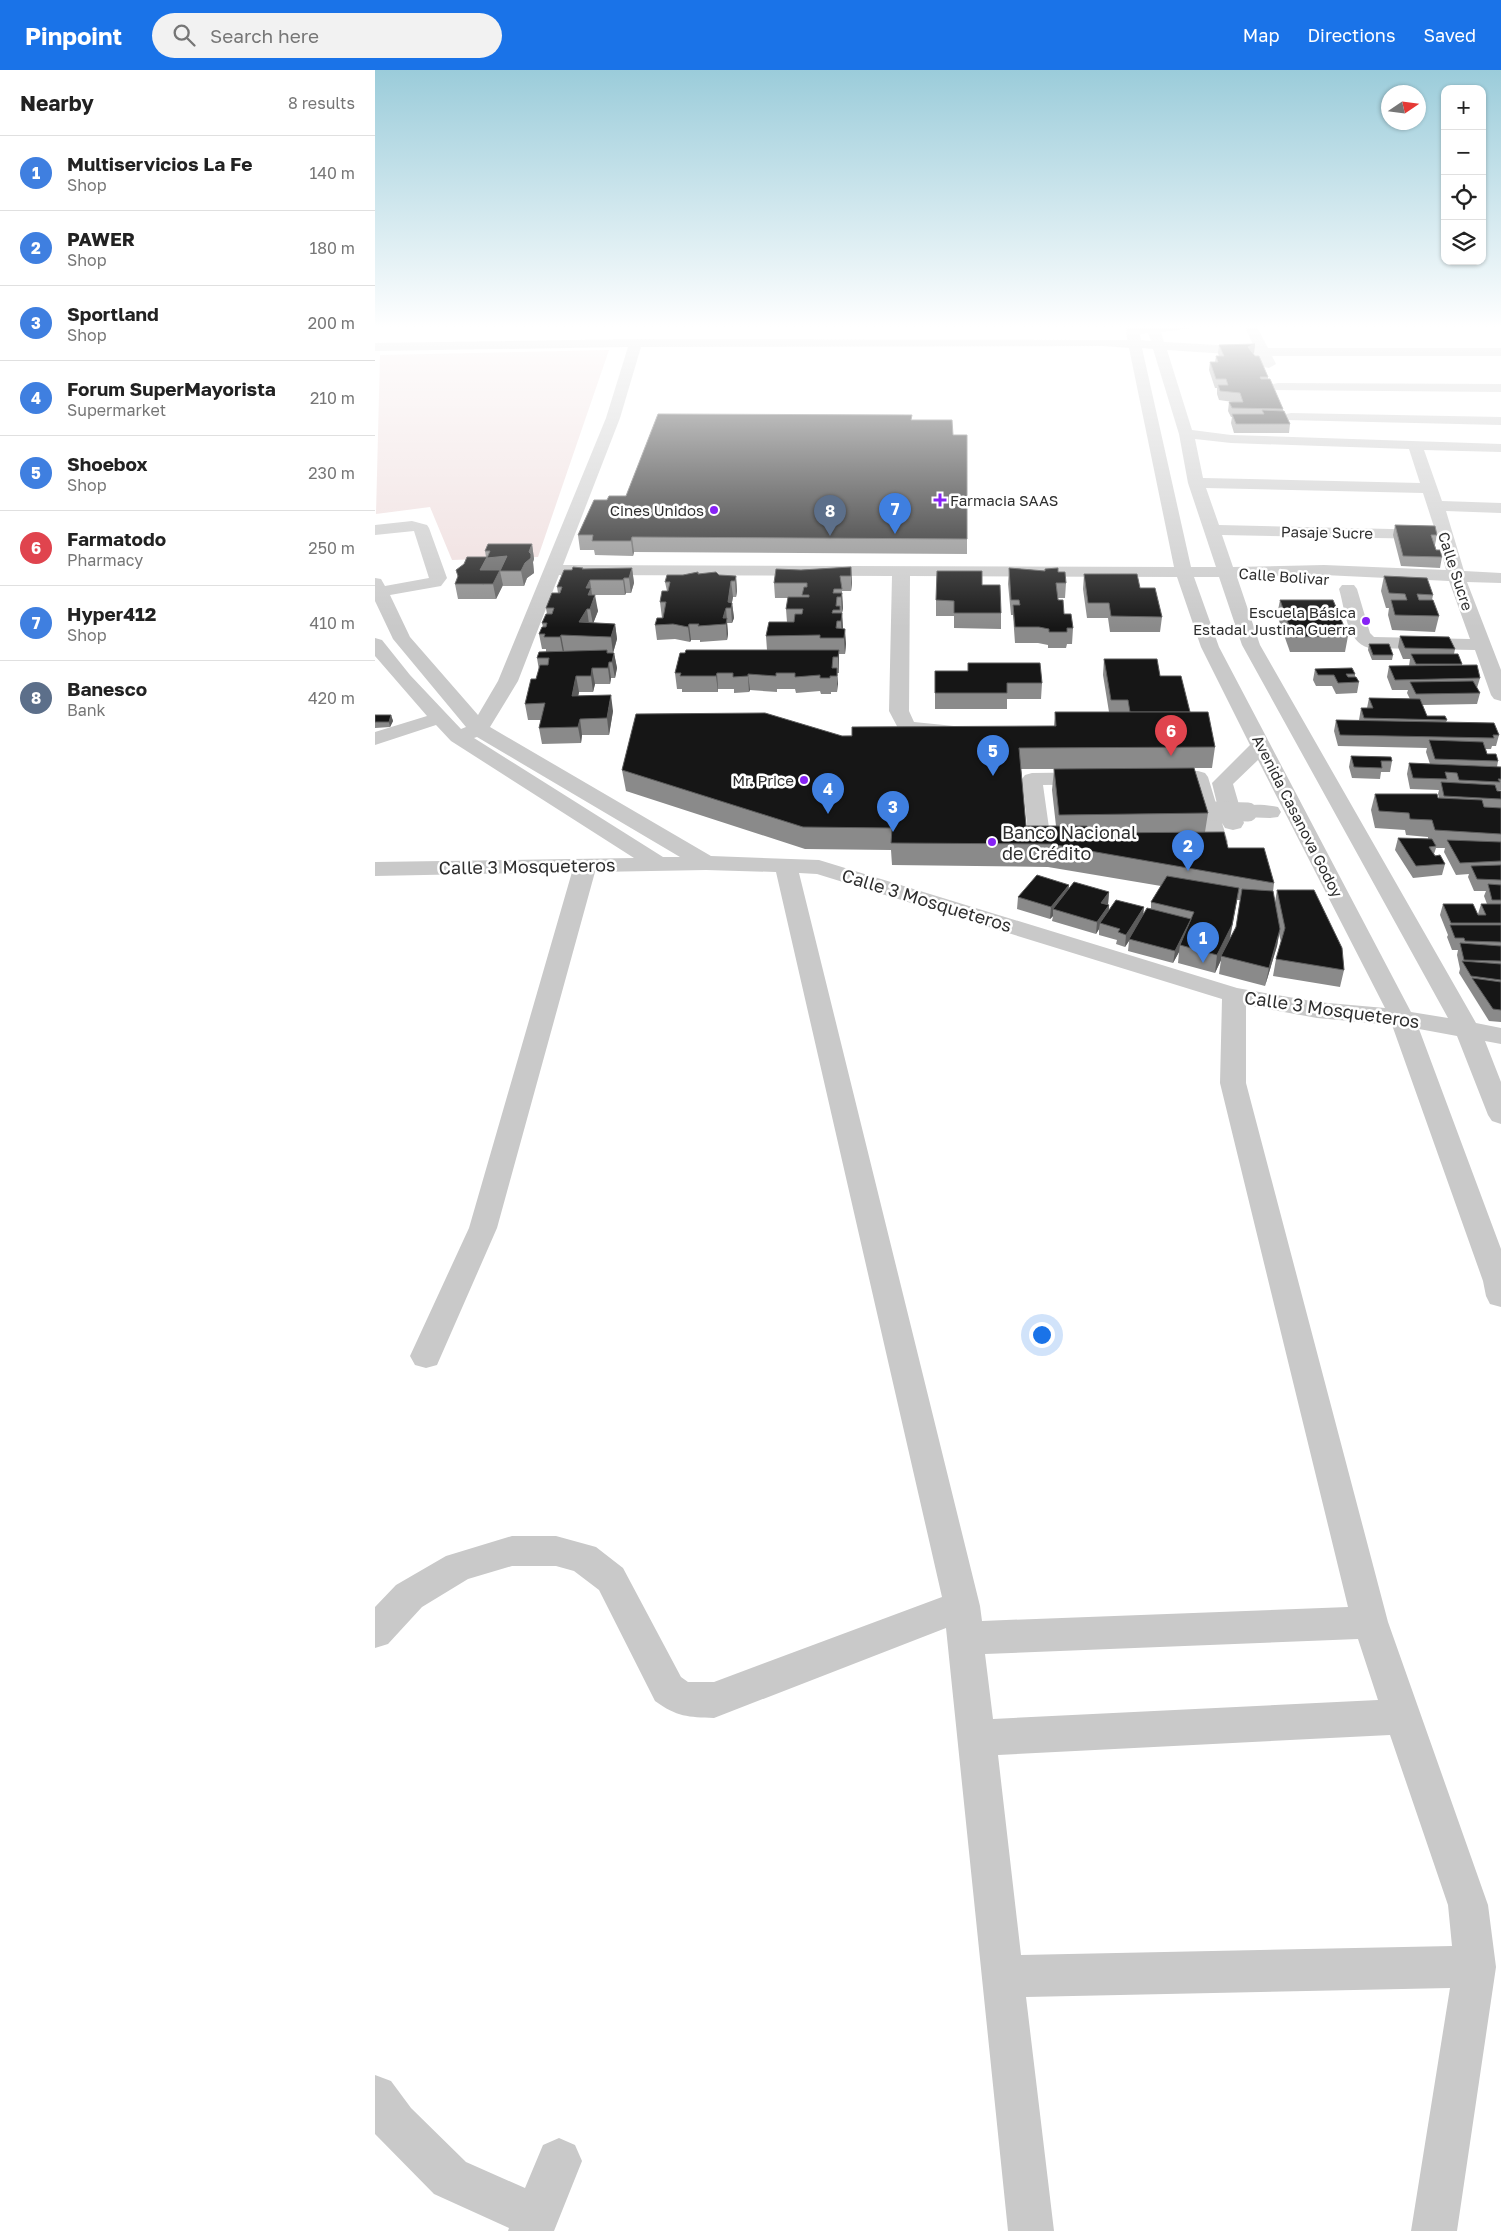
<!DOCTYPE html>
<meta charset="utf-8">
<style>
body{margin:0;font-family:"Golos Text",sans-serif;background:#f2f2f2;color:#222}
.controls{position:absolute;right:15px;top:15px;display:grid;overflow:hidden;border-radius:10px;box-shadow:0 1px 4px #0004}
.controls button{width:45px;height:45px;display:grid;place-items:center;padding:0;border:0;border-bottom:1px solid #e0e0e0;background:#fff;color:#222;font:25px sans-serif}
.compass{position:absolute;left:1006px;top:15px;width:45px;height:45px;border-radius:50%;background:#fff;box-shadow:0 1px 4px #0004;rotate:77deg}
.you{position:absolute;left:666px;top:1264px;width:18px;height:18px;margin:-12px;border:4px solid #fff;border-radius:50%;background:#1a73e8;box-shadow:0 0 0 8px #1a73e833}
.badge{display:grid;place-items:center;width:32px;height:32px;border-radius:50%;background:#1a73e8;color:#fff;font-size:16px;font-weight:700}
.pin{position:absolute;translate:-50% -41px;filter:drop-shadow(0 1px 2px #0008)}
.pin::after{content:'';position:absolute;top:26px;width:18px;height:15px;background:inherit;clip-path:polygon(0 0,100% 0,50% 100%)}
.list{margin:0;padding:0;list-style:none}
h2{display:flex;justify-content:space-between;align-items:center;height:65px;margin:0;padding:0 20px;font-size:21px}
h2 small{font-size:16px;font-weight:400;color:#767676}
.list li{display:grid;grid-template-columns:32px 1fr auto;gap:15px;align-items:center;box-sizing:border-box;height:75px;padding:0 20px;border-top:1px solid #e0e0e0}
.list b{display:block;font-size:19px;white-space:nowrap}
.list p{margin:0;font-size:16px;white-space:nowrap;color:#767676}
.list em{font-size:16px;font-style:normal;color:#767676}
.icon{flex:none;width:28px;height:28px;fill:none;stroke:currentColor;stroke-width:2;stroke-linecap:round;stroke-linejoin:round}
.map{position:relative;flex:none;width:1126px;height:2161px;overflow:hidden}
header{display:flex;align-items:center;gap:30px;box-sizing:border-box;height:70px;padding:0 25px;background:#1a73e8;color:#fff}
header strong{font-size:24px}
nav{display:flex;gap:28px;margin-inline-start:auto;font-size:18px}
.search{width:350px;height:45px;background:#f2f2f2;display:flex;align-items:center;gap:12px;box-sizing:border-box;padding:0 18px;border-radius:28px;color:#767676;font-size:19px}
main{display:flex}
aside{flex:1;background:#fff}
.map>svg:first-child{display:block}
</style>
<header>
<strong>Pinpoint</strong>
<div class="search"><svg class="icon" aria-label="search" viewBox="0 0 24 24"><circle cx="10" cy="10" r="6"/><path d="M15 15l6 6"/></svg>Search here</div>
<nav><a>Map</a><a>Directions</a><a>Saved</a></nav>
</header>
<main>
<aside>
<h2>Nearby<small>8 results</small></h2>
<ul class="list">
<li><span class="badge" style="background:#3f7fe0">1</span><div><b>Multiservicios La Fe</b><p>Shop</p></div><em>140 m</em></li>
<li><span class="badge" style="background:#3f7fe0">2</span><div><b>PAWER</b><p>Shop</p></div><em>180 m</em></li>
<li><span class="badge" style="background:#3f7fe0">3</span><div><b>Sportland</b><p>Shop</p></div><em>200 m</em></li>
<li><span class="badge" style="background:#3f7fe0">4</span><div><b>Forum SuperMayorista</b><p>Supermarket</p></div><em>210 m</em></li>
<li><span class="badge" style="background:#3f7fe0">5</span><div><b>Shoebox</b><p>Shop</p></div><em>230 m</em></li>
<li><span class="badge" style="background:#e0444e">6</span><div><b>Farmatodo</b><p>Pharmacy</p></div><em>250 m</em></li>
<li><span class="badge" style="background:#3f7fe0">7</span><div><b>Hyper412</b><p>Shop</p></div><em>410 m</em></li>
<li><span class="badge" style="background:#5c6f8a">8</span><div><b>Banesco</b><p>Bank</p></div><em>420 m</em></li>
</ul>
</aside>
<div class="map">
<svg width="1126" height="2161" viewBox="0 0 1126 2161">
<rect width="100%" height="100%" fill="#fff"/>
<polygon fill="#eedcdc" points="234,280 163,487 77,490 55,437 1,444 5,285"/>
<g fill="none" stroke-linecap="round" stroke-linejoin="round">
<g fill="#c9c9c9" fill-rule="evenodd">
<path d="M751 255H819L813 259 786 262 789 272 879 277 869 255H881L893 278H1126V286H897L901 294 894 298 889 297 883 286 792 280 817 360 856 365 1126 374V382L1049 380 1067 431 1126 433V443L1071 441 1089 501 1126 503V513L1092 512 1126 600V631L1119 629 1116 625 1100 580 994 578C971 572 970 538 964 519L967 515H979L982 519 995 563 999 567 1095 569 1074 511 949 505 862 507 885 575 1101 953 1126 958V974L1110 971 1126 1012V1054L1117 1051 1113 1045 1082 966 1044 959 1126 1179V1237L1115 1234 1111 1226 1108 1211 1017 955 942 948 871 935V1013L1013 1552 1113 1835 1121 1897 1082 2161H1036L1075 1918 651 1927 679 2161H633L571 1558 339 1648C313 1647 302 1647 280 1631L224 1520 199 1501 181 1496H137L93 1509 47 1537 13 1574 0 1578V1537L21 1515 71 1486 137 1466H181L221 1477 248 1498 306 1607 313 1612H339L567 1527 401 802 331 800 220 802 122 1158 62 1295 51 1298 40 1295 35 1286 94 1158 197 802 0 806V792L259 788 76 671 61 655 0 675V662L52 646 0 586V568L7 570 35 605 86 659 91 657 18 569 0 531V508L6 509 10 516 54 508 39 461 0 465V455L37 451 52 455 54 458 72 508 66 516 15 525 35 567 103 645 123 611 231 348 253 277 0 281V273L261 269 752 270ZM773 263 776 271 766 270 765 264ZM728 276 754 278 799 497 188 495 245 348 266 277ZM767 278 778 279 804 364 813 413 841 497H816ZM820 369 856 373 1034 379 1045 413 828 408ZM831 418 1048 423 1060 460 844 455ZM847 465 1055 469 1062 466 1071 500 949 495 858 497ZM184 505 517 506 514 641 524 660C542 665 560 669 579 664L582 660 579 656 539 652 534 641 535 506 802 507 826 577 875 675 837 713 846 750 833 707 830 703 823 701 657 703 650 705 647 709 654 772 657 777 665 779H842L850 777 853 772 847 753 850 758 858 760 866 758 869 753 867 747 895 748 903 747 906 742 903 737C891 735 875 733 865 738L858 714 883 690 1010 938 942 932 862 918 444 790 336 786 115 657 143 611ZM819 507H844L867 575 1073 948 1036 942 844 577ZM102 667 305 787H288L99 668ZM814 713 829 765H675L668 715ZM424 803 442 804 847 929 845 1013 973 1537 607 1551 605 1536ZM983 1569 1003 1630 618 1649 610 1584ZM1015 1665 1073 1835 1077 1876 646 1885 623 1685Z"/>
<polygon points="903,313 1126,314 1126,322 898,320 896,317 898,314"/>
<polygon points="916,343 1126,347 1126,355 911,350 909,347 911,344"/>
<polygon points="0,2005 16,2011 36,2038 91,2092 150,2118 168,2075 184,2068 200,2075 207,2091 179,2161 133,2161 134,2158 59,2124 0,2064"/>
</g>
<polyline stroke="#c9c9c9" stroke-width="19" points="837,741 873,742"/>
</g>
<g fill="#8a8a8a" fill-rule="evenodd">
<polygon points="880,274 879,283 878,283 893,307 893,309 908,339 908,341 915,354 914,363 859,363 856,353 857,347 856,347 853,341 854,332 858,332 844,330 842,324 842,318 840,318 834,300 835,292 840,292 841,286 844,286 843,283 844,275"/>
<polygon points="537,350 578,365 592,365 592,484 259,482 258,486 220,485 219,480 205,480 203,465 232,430 251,426"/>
<polygon points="1020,455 1062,465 1060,475 1061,480 1067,487 1065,498 1026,496 1018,465"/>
<polygon points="157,474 159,489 158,492 159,503 152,508 149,516 128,516 128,515 121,529 83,529 80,514 83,507 81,500 111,487 110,481"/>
<polygon points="476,497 477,513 476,521 467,521 468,538 467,543 466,543 467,543 468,559 471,574 470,584 464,584 464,603 462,603 462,622 456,622 456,624 446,624 445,621 421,623 420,619 402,619 402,622 375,620 374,622 359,623 359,619 343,619 343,622 307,622 307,619 302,619 300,603 310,583 392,580 391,566 412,552 411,539 413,528 400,528 399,513 426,500"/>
<polygon points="208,498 209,499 257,498 259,513 256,523 251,523 250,525 217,525 223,541 218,553 240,554 242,569 238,583 239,583 242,598 240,608 236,608 235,614 220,614 218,622 204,622 203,626 238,641 234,665 207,665 206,673 167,674 164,658 166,650 153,650 150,634 161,609 164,600 162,588 171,582 171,579 167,579 164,564 168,557 167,553 172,544 171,538 183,523 182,517 197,500"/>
<polygon points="634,498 670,501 670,499 683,502 691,513 690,528 683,528 689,544 698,558 697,574 692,574 691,578 673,578 673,575 663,573 640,573 638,545 636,545 633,514"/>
<polygon points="323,502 324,504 361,506 362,521 361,527 358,527 357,532 359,548 357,553 352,553 353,564 352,570 325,572 325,570 316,570 315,572 300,569 282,570 280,555 287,548 285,532 292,521 290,512 308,505"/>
<polygon points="709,504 765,518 787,547 785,562 735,562 733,548 712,548 708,519"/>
<polygon points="1009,506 1058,525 1057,530 1064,546 1060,562 1017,560 1013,545 1014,538 1011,538 1006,521"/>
<polygon points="607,515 626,543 626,559 579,558 579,546 561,546 561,530"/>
<polygon points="905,530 973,566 970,582 915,582 902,545"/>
<polygon points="1025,566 1080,579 1079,584 1087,594 1087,595 1105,608 1102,618 1105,623 1102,634 1047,635 1052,646 1072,650 1071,652 1124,665 1121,676 1117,676 1116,679 1111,679 1112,684 1123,691 1122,697 1126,697 1126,720 1122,721 1126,721 1126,952 1114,951 1084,903 1085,899 1082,885 1083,880 1077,880 1072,867 1073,865 1065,845 1068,834 1103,844 1106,834 1112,834 1109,826 1111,821 1099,821 1093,807 1094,804 1081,805 1069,782 1070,778 1061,778 1059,784 1070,794 1067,805 1038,808 1020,780 1023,768 1053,769 1053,767 1031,765 1030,760 1000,758 996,740 1000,724 1064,728 1063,724 1064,720 1035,719 1032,704 1034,693 1055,694 1051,682 1052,678 963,676 959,661 961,650 984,650 986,638 992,638 994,628 1035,629 1032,623 1033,620 1017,620 1012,607 1014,596 1034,596 1035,589 1028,589 1023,577"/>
<polygon points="994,574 1018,585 1017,590 997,590 993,580"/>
<path d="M729 589 785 606 815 642 840 677 837 698H819L833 743 830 762 853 778 899 813 898 822 900 832 902 820 969 900 965 917 898 906 901 889 906 872 904 864 902 876 890 916 844 904 846 890 840 903 803 893 804 882 798 893 753 881 754 871 750 877 741 874 742 870 724 865V859L721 864 677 851 678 846 675 849 642 839 643 827 694 819 734 822 733 835H734V841L768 844 776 838V832L786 816 673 797 517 795 516 780 430 779 251 721 247 700 467 666 679 656 680 642H734L728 605ZM646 699H679L677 720 681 756H651ZM862 830H865L861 857 855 869Z"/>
<polygon points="593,593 667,613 666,629 632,629 632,639 560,639 560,601 593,601"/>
<polygon points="940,599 980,604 980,607 984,612 982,623 961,624 957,616 941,616 938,610"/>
<polygon points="0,645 16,645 18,651 15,657 0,658"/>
<polygon points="976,686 1017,691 1015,702 1006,702 1005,709 977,708 974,697"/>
</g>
<g fill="#5c5c5c">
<polygon points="880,274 879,283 872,285 873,277"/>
<polygon points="257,467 259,482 258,486 256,471"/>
<polygon points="157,474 159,489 158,492 159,503 152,508 149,516 146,501"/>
<polygon points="132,486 125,501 128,515 121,529 118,514 115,502 108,515 105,500 112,487"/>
<polygon points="476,497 477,513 476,521"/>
<polygon points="257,498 259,513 256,523 254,508"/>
<polygon points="361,506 362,521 361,527 360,511"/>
<polygon points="249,508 251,523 250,525 248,510"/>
<polygon points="215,510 218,532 220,525 223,541 218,554 211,518"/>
<polygon points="356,511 358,527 356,538 353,532"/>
<polygon points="467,523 468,538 467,543 466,527"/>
<polygon points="357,533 359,548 357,553 356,538"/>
<polygon points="351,538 353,564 352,570 351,554 348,548"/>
<polygon points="212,539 214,554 204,552"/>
<polygon points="467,543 468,559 467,566 466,551"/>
<polygon points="240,554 242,569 238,583 236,567"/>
<polygon points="314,554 316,570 315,572 313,557"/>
<polygon points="470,559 471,574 470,584 469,568"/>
<polygon points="186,565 189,581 188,583 185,567"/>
<polygon points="232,580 236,608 235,614 233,598"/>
<polygon points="464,580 464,603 463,587"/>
<polygon points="239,583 242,598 240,608 237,592"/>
<polygon points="217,598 220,614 218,622 216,606"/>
<polygon points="462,598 463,614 462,622"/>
<polygon points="342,603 343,619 343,622 341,606"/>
<polygon points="373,604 375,620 374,622 373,606"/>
<polygon points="201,606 204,622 200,642 197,626"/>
<polygon points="236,625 238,641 234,665 232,648"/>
<polygon points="16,645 18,651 15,657 14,652"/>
<polygon points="205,649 207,665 206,673 203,657"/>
<polygon points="694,815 693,827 678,839 678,846 675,849 676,837"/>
<polygon points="864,818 854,872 846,886 846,890 840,903 842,885"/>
<polygon points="734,822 733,834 725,845 726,833"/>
<polygon points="734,835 733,847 725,853 724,859 721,864 722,852"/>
<polygon points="769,837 768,849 750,877 751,865"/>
<polygon points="817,849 805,875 804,882 798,893 800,881"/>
<polygon points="905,859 902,876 890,916 894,898"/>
</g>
<g fill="#161616" stroke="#5c5c5c">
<polygon points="880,274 873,277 880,286 884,286 893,307 885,307 886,309 895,309 908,339 857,338 854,332 868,332 865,323 845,321 843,315 853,315 851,309 841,309 835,292 843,292 841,286 849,286 844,275"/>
<polygon points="887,340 909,341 915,354 861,354 857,344 889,344"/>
<polygon points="283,344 537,345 536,350 577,350 578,365 592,365 592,469 257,467 256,471 217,471 218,465 203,465 219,430 232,430 234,426 251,426"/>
<polygon points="1020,455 1060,456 1062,465 1056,465 1061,480 1065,480 1067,487 1028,486"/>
<polygon points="113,474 157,474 154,482 156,484 156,488 150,493 146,501 125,501 132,486 112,488 115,481 110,481"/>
<polygon points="92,487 112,487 105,500 125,500 118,514 80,514 83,506 81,500 89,494"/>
<polygon points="198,497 208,498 207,499 257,498 254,508 249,508 248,510 215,510 211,518 216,518 213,525 220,525 215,539 212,539 204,552 240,554 236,567 186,565 185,567 169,567 170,564 164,564 167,557 171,557 172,553 167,553 171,544 177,544 179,538 171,538 177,523 185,523 187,517 182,517 189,500 197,500"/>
<polygon points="476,497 476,506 465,506 467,519 459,519 458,523 467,523 466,527 462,527 461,536 465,536 465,540 458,540 457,543 467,543 466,551 462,551 461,558 470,559 469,568 445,568 445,565 391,566 394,552 419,552 420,544 427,544 428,539 411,539 413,527 434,527 434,525 427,525 429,517 432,517 432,513 399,513 401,499 426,500"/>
<polygon points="634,498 670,501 670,499 683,498 683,502 690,502 691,513 681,513 683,530 688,530 689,544 696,544 698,558 692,558 692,562 674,562 674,559 664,557 640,557 638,535 645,535 644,530 636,530"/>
<polygon points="562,501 607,501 607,515 625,515 626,543 579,543 579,531 561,530"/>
<polygon points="323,502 323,504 341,502 344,505 361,506 360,511 356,511 353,532 357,533 356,538 351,538 348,548 352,548 351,554 323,556 324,554 314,554 313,557 298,554 280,555 282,548 288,548 291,532 285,532 287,521 293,521 295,512 290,512 292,505 308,505"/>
<polygon points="709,504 762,504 765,518 780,518 787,547 736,546 734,533 713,533"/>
<polygon points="1009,506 1052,508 1058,525 1042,524 1044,530 1058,530 1064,546 1020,545 1016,530 1032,530 1030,524 1014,523"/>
<polygon points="905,530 958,530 973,566 918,567"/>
<polygon points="1025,566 1074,567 1080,579 1030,578"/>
<polygon points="994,574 1014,574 1018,585 998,585"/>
<polygon points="232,580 232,583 239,583 237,592 234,592 233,598 217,598 216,606 201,606 197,626 236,625 232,648 205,649 203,657 164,658 170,633 150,634 156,609 161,609 165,595 173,595 174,588 162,588 164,582"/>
<polygon points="311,580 464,580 463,587 458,587 457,598 462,598 462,606 455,606 455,608 445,608 445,605 420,607 420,603 401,603 401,606 373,604 373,606 358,607 358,603 342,603 341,606 305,606 306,603 300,603 305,583 310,583"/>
<polygon points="1036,584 1083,584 1087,594 1041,594"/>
<polygon points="729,589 782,589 785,606 806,606 815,642 755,642 753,630 736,630"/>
<polygon points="593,593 665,593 667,613 632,613 632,623 560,623 560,601 593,601"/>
<polygon points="1102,595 1105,608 1020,610 1014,596"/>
<polygon points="977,598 980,604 971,604 973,607 981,607 984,612 963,613 959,605 943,605 940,599"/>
<polygon points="1098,611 1105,623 1041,624 1035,612"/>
<polygon points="994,628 1045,629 1052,646 1070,646 1072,650 989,648 986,638 998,638"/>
<polygon points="680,642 833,642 840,677 644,678 651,756 712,756 714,763 849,762 853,778 889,778 899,813 675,774 516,773 517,758 428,757 247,700 261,644 390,643 467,666 477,666 477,657 681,656"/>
<polygon points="0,645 16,645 14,652 0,652"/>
<polygon points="961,650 1119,653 1124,665 1118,665 1119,668 965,665"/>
<polygon points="1054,670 1108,672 1112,684 1121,684 1123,691 1060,689"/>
<polygon points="976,686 1016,687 1017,691 1006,691 1007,698 979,697"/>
<polygon points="1034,693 1126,697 1126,709 1123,709 1125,712 1084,710 1082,703 1070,702 1072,709 1038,708"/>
<polygon points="819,698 833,743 684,745 679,699"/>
<polygon points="1066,712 1120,715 1122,721 1126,721 1126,729 1069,726"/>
<polygon points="1000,724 1062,724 1063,728 1107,730 1109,737 1126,738 1126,764 1060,760 1057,750 1035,749 1034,743 1004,741"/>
<polygon points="1023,768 1057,769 1061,776 1054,777 1060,786 1065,785 1070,794 1041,796"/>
<polygon points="1072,770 1126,772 1126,791 1085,793"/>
<polygon points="1126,795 1126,810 1102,809 1096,796"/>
<polygon points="662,805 694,815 676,837 643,827"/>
<polygon points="792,806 864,818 857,855 842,885 805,875 819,842 776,832"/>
<polygon points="699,812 734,822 726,833 734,835 722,852 678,839"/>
<polygon points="1113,814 1126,815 1126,830 1117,830"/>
<polygon points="867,819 898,821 905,859 894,898 846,886 861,857"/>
<polygon points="902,820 939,820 967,878 969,900 901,889 910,858"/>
<polygon points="741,830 769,837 751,865 743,862 745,859 725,853"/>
<polygon points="1068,834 1098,834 1103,845 1111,845 1106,834 1126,834 1126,853 1076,853"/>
<polygon points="772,838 816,849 800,881 754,869"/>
<polygon points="1075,855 1126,855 1126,872 1090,871 1089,868 1080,868"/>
<polygon points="1085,873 1126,876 1126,891 1089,890"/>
<polygon points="1087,891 1126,894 1126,910 1096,906"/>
<polygon points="1097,908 1126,912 1126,940 1118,939"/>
</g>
<linearGradient id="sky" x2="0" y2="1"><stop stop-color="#9bccda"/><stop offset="0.46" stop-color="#fff"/><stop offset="1" stop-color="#fff" stop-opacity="0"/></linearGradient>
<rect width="1126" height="558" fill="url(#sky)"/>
<g fill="#8722f5" stroke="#fff" stroke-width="2">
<path d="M562.5 422.5h5v5h5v5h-5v5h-5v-5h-5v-5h5z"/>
<circle cx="339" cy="440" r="5"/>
<circle cx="991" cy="551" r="5"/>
<circle cx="429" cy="710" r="5"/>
<circle cx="617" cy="772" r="5"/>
</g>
<g text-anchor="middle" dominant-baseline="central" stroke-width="5" stroke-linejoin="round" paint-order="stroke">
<g font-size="15" fill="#2f2f2f" stroke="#fff" text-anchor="end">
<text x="575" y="430" text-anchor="start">Farmacia SAAS</text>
<text x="329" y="440">Cines Unidos</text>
<text x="981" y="542">Escuela Básica<tspan x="981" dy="17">Estadal Justina Guerra</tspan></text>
<text x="419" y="710">Mr. Price</text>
</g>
<g font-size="15" fill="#2f2f2f" stroke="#fff">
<text transform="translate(952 462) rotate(1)">Pasaje Sucre</text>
<text transform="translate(1081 501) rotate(72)">Calle Sucre</text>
<text transform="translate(909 506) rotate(4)">Calle Bolivar</text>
<text transform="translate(923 746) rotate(63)">Avenida Casanova Godoy</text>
</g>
<g font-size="18" fill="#2f2f2f" stroke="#fff" text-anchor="start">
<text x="627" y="762">Banco Nacional<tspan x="627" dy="21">de Crédito</tspan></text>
</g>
<g font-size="18" fill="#2f2f2f" stroke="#fff">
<text transform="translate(152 796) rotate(-1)">Calle 3 Mosqueteros</text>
<text transform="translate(552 830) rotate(17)">Calle 3 Mosqueteros</text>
<text transform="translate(957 939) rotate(8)">Calle 3 Mosqueteros</text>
</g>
</g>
</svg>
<div class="controls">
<button>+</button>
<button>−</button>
<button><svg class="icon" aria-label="locate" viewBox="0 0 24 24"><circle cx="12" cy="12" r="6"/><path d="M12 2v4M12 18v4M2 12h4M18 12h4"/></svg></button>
<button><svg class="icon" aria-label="layers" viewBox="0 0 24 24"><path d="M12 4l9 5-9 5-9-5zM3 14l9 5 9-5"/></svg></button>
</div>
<svg class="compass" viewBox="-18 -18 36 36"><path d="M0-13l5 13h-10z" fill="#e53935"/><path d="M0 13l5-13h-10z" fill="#767676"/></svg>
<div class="you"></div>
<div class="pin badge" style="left:828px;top:893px;background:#3f7fe0">1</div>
<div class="pin badge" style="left:813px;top:801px;background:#3f7fe0">2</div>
<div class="pin badge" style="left:518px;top:762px;background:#3f7fe0">3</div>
<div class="pin badge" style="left:453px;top:744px;background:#3f7fe0">4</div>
<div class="pin badge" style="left:618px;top:706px;background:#3f7fe0">5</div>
<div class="pin badge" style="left:796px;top:686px;background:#e0444e">6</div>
<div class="pin badge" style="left:520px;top:464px;background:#3f7fe0">7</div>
<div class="pin badge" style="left:455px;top:466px;background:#5c6f8a">8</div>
</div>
</main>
